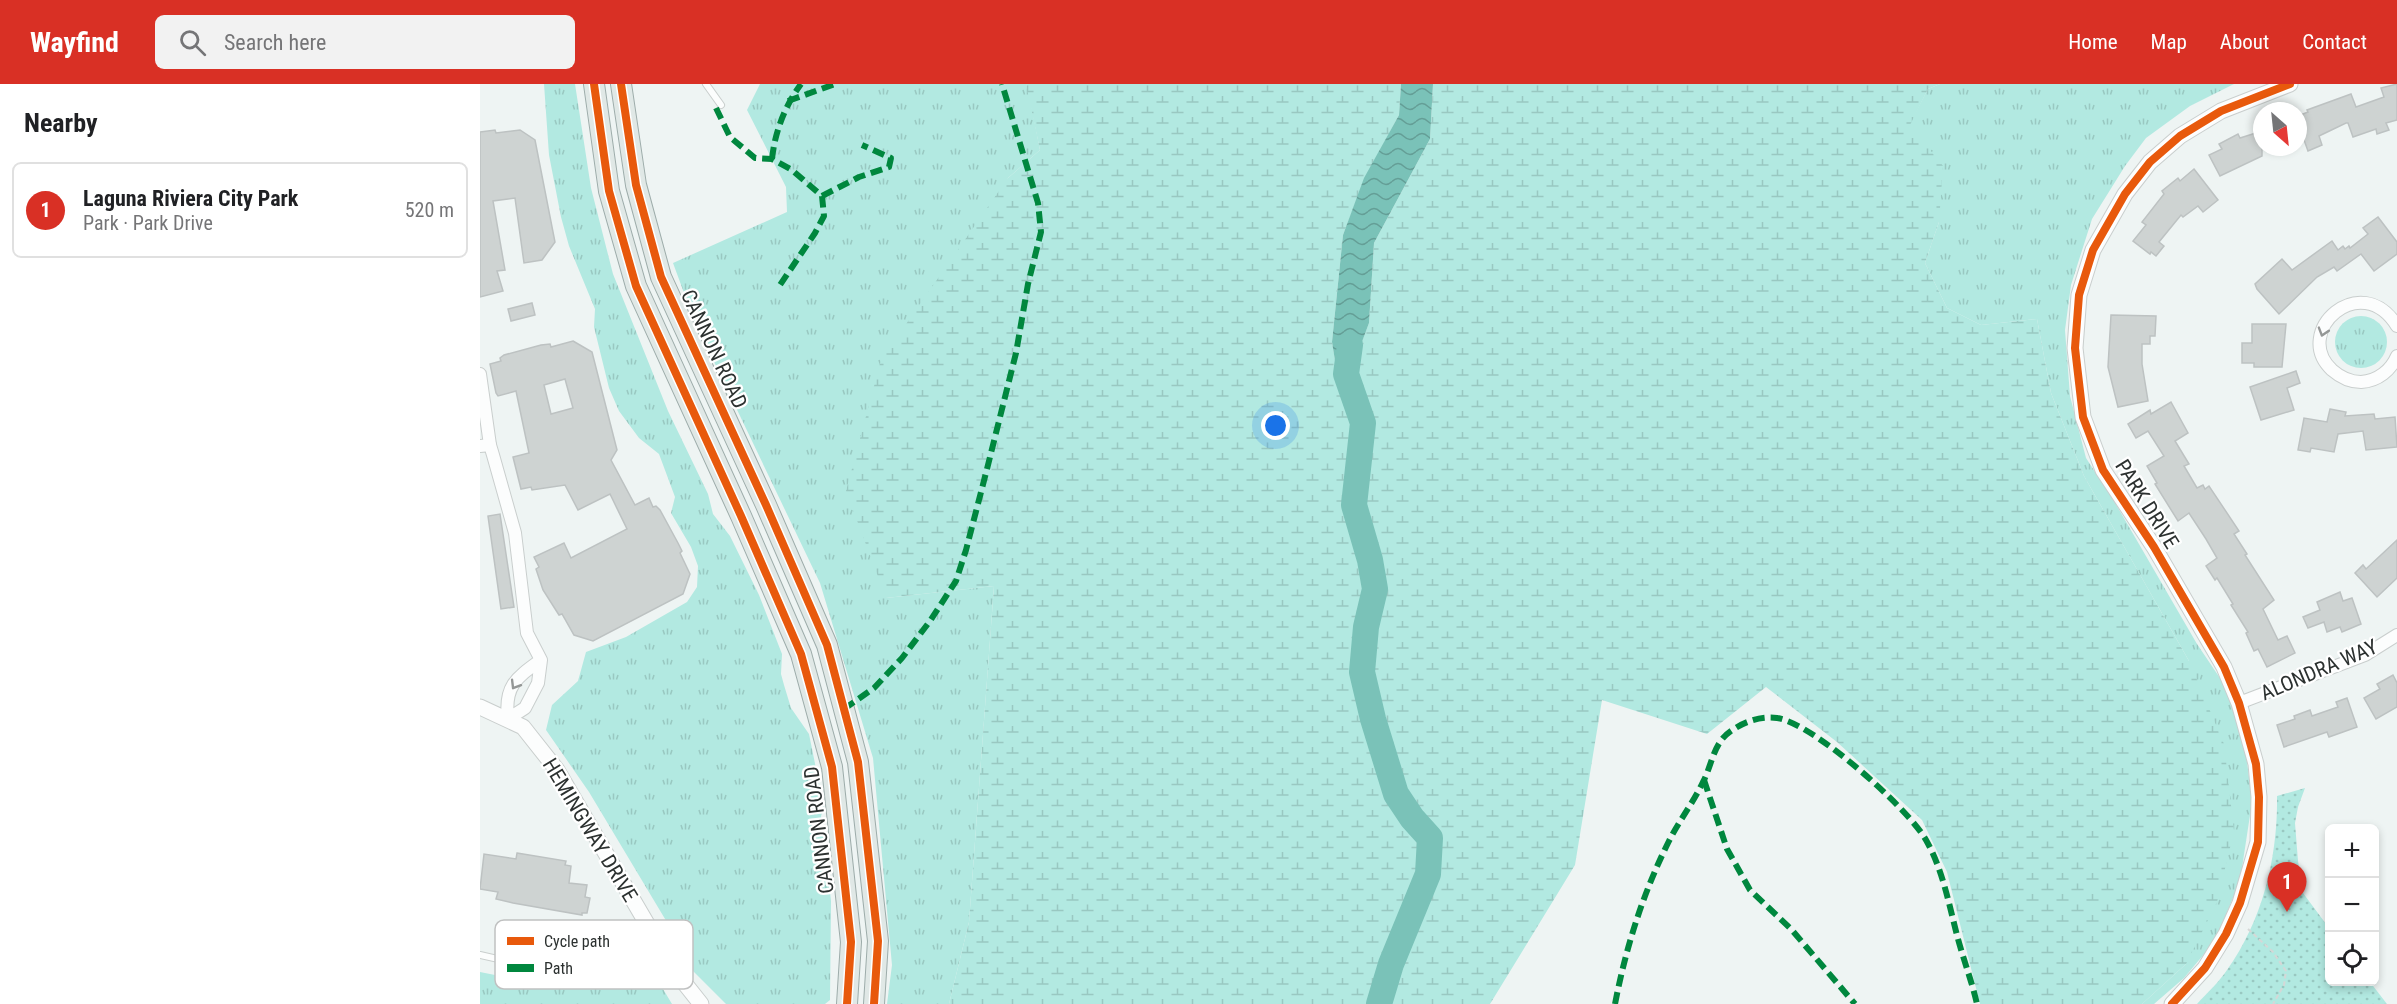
<!DOCTYPE html>
<meta charset="utf-8">
<style>
body{margin:0;font-family:"Roboto Condensed",sans-serif;background:#f2f2f2;color:#202124}
.controls{position:absolute;right:18px;bottom:18px;display:grid;overflow:hidden;border-radius:9px;box-shadow:0 3px 9px #0003}
.controls button{width:54px;height:54px;display:grid;place-items:center;padding:0;border:0;border-bottom:2px solid #e0e0e0;background:#fff;color:#202124;font:30px sans-serif}
.compass{position:absolute;left:1773px;top:18px;width:54px;height:54px;border-radius:50%;background:#fff;box-shadow:0 3px 9px #0003;rotate:153deg}
.you{position:absolute;left:796px;top:342px;width:21px;height:21px;margin:-15px;border:4px solid #fff;border-radius:50%;background:#1a73e8;box-shadow:0 0 0 9px #1a73e833}
.badge{display:grid;place-items:center;width:39px;height:39px;border-radius:50%;background:#d93025;color:#fff;font-size:20px;font-weight:700}
.pin{position:absolute;translate:-50% -50px;filter:drop-shadow(0 2px 3px #0008)}
.pin::after{content:'';position:absolute;top:32px;width:21px;height:18px;background:inherit;clip-path:polygon(0 0,100% 0,50% 100%)}
.list{margin:0;padding:0;list-style:none}
h2{display:flex;justify-content:space-between;align-items:center;height:78px;margin:0;padding:0 24px;font-size:26px}
h2 small{font-size:20px;font-weight:400;color:#757577}
.list li{display:grid;grid-template-columns:39px 1fr auto;gap:18px;align-items:center;box-sizing:border-box;height:96px;margin:0 12px 12px;padding:0 12px;border:2px solid #e0e0e0;border-radius:9px}
.list b{display:block;font-size:22px;white-space:nowrap}
.list p{margin:0;font-size:20px;white-space:nowrap;color:#757577}
.list em{font-size:20px;font-style:normal;color:#757577}
.icon{flex:none;width:33px;height:33px;fill:none;stroke:currentColor;stroke-width:2;stroke-linecap:round;stroke-linejoin:round}
.map{position:relative;flex:none;width:1917px;height:920px;overflow:hidden}
header{display:flex;align-items:center;gap:36px;box-sizing:border-box;height:84px;padding:0 30px;background:#d93025;color:#fff}
header strong{font-size:28px}
nav{display:flex;gap:33px;margin-inline-start:auto;font-size:21px}
.search{width:420px;height:54px;background:#f2f2f2;display:flex;align-items:center;gap:15px;box-sizing:border-box;padding:0 21px;border-radius:9px;color:#757577;font-size:22px}
main{display:flex}
aside{flex:1;background:#fff}
.map>svg:first-child{display:block}
</style>
<header>
<strong>Wayfind</strong>
<div class="search"><svg class="icon" aria-label="search" viewBox="0 0 24 24"><circle cx="10" cy="10" r="6"/><path d="M15 15l6 6"/></svg>Search here</div>
<nav><a>Home</a><a>Map</a><a>About</a><a>Contact</a></nav>
</header>
<main>
<aside>
<h2>Nearby<small></small></h2>
<ul class="list">
<li><span class="badge">1</span><div><b>Laguna Riviera City Park</b><p>Park · Park Drive</p></div><em>520 m</em></li>
</ul>
</aside>
<div class="map">
<svg width="1917" height="920" viewBox="0 0 1917 920">
<defs>
<pattern id="grass-tufts" width="24" height="20" patternUnits="userSpaceOnUse" patternTransform="scale(1.5)"><rect width="24" height="20" fill="#b2e9e1"/><path d="M3 7l-1-3M5 7V3M7 7l1-3M15 17l-1-3M17 17v-4M19 17l1-3" fill="none" stroke="#99c8c1"/></pattern>
<pattern id="wetland-marsh" width="20" height="14" patternUnits="userSpaceOnUse" patternTransform="scale(1.5)"><rect width="20" height="14" fill="#b2e9e1"/><path d="M1 5h8M5 5V1M11 12h8M15 12V8" fill="none" stroke="#99c8c1"/></pattern>
<pattern id="park-dots" width="8" height="8" patternUnits="userSpaceOnUse" patternTransform="scale(1.5)"><rect width="8" height="8" fill="#b2e9e1"/><path d="M2 2h.1M6 6h.1" fill="none" stroke="#99c8c1" stroke-width="1.8" stroke-linecap="round"/></pattern>
<pattern id="water-waves" width="16" height="10" patternUnits="userSpaceOnUse" patternTransform="scale(1.5)"><rect width="16" height="10" fill="#7ac2b8"/><path d="M0 5q4-4 8 0t8 0" fill="none" stroke="#649e96"/></pattern>
</defs>
<rect width="100%" height="100%" fill="#eef4f3"/>
<g fill="url(#grass-tufts)">
<polygon points="64,0 95,0 111,104 133,190 188,327 228,410 233,430 250,452 279,511 302,570 301,590 304,601 311,624 329,650 344,724 341,732 351,817 350,916 345,920 246,920 212,886 206,870 109,708 66,646 72,621 98,597 106,568 146,553 207,518 217,503 218,482 211,463 191,429 195,413 179,370 159,354 139,327 129,304 114,243 115,225 89,162 81,133 69,71"/>
<polygon points="280,0 546,0 548,5 560,66 528,94 406,514 514,502 489,838 469,920 407,920 412,881 393,674 340,499 214,236 193,179 307,128 306,103 267,26"/>
<polygon points="1460,0 1754,0 1710,22 1666,54 1645,82 1612,135 1591,201 1585,246 1590,312 1606,374 1634,417 1717,560 1746,603 1765,661 1772,718 1760,797 1735,857 1704,894 1674,920 1662,920 1706,880 1709,577 1604,392 1571,309 1557,235 1501,241 1467,224 1445,179 1459,138 1429,41 1448,5"/>
<circle cx="1881" cy="258" r="26"/>
<polygon points="151,861 168,880 192,920 0,920 0,888 49,898 68,899 83,904 113,893"/>
</g>
<polygon fill="url(#wetland-marsh)" points="546,0 921,0 919,31 885,94 863,151 852,258 861,312 889,239 894,159 950,55 953,0 1460,0 1448,5 1430,41 1463,82 1459,138 1445,179 1467,224 1501,241 1557,235 1571,309 1604,392 1709,577 1744,660 1754,747 1737,818 1706,880 1662,920 1500,920 1467,788 1442,736 1357,658 1286,603 1227,650 1122,616 1095,781 1010,920 469,920 489,838 514,502 406,514 366,407 401,276 528,94 560,66"/>
<path fill="url(#park-dots)" d="M1825 704 1818 723 1815 739 1818 777 1823 809 1849 844 1850 898H1890L1907 920H1717C1727 909 1739 898 1747 886 1783 836 1798 772 1797 712Z"/>
<polygon fill="url(#water-waves)" points="921,0 953,0 950,55 894,159 889,239 861,314 852,258 863,151 884,94 919,31"/>
<g fill="none" stroke-linecap="round" stroke-linejoin="round">
<polyline stroke="#7ac2b8" stroke-width="26" points="870,261 866,290 883,339 874,421 890,476 895,505 886,543 882,588 893,635 916,710 932,734 950,754 948,790 911,880 899,920"/>
</g>
<g fill="#ced3d2" stroke="#bdc2c2" stroke-width="1.5" fill-rule="evenodd">
<polygon points="1917,0 1917,36 1906,39 1909,46 1897,50 1896,45 1873,53 1868,39 1866,39 1839,52 1842,61 1828,67 1818,39 1818,32 1828,28 1827,26 1871,10 1876,23 1904,13 1901,4"/>
<polygon points="15,46 16,49 40,46 55,56 75,158 62,176 44,179 35,114 13,117 25,186 17,187 23,207 0,213 0,48"/>
<polygon points="1782,47 1782,72 1740,92 1729,71 1742,65 1739,60 1758,50 1760,54"/>
<polygon points="1714,85 1738,116 1723,128 1718,122 1703,133 1701,131 1679,158 1684,162 1676,172 1671,168 1670,170 1653,157 1666,141 1662,138 1684,110 1682,107 1698,94 1700,97"/>
<polygon points="1898,133 1917,158 1917,170 1894,187 1881,170 1857,187 1854,183 1837,193 1799,230 1777,205 1775,200 1802,175 1812,186 1852,157 1858,166 1863,162 1865,165 1869,162 1870,164 1888,150 1883,144"/>
<polygon points="52,219 55,231 31,237 28,225"/>
<polygon points="1631,231 1676,232 1675,252 1670,252 1670,260 1662,260 1662,280 1668,317 1638,323 1628,283"/>
<polygon points="1772,240 1806,240 1802,283 1774,283 1774,279 1762,279 1762,259 1772,259"/>
<path d="M93 257 112 268 137 366 131 376 155 421 169 414 173 423 176 422 180 426 198 459 202 467 200 469 210 490 203 510 113 557 94 551 82 530 79 531 63 506 56 485 59 483 54 473 84 459 91 474 147 445 130 410 98 426 85 401 52 406 51 403 41 405 33 373 49 369 36 307 18 312 16 309 10 280 21 277 20 274 24 271 61 261 70 260 71 263ZM85 295 93 324 71 330 64 301Z"/>
<polygon points="1816,287 1820,299 1807,304 1814,326 1781,336 1770,303"/>
<polygon points="1691,318 1708,349 1695,357 1709,380 1704,382 1717,404 1723,401 1725,405 1729,402 1759,447 1754,450 1767,470 1765,471 1794,516 1783,525 1798,556 1807,552 1815,569 1787,583 1778,565 1774,567 1766,549 1768,548 1751,521 1753,520 1737,494 1735,496 1726,482 1737,474 1726,455 1709,429 1698,437 1675,400 1677,399 1667,382 1684,372 1668,347 1656,354 1648,340 1670,326 1671,330"/>
<polygon points="1850,325 1866,328 1865,332 1894,330 1895,335 1915,333 1917,363 1886,366 1883,347 1858,350 1854,368 1831,364 1830,368 1818,366 1824,334 1847,338"/>
<polygon points="20,430 34,523 21,525 8,432"/>
<polygon points="1917,456 1917,494 1897,513 1875,489 1883,481 1886,485"/>
<polygon points="1860,508 1863,517 1872,514 1881,540 1862,548 1860,543 1847,548 1844,538 1828,544 1823,533 1840,526 1837,518"/>
<polygon points="1913,591 1917,599 1917,623 1896,635 1884,614 1900,605 1897,600"/>
<polygon points="1867,614 1877,643 1849,653 1847,648 1804,663 1797,641 1815,635 1814,632 1830,626 1832,632 1858,623 1856,618"/>
<polygon points="37,769 86,777 85,781 91,782 89,799 107,801 105,813 110,814 107,829 102,829 102,831 33,819 16,815 18,808 0,805 4,770 36,775"/>
</g>
<g fill="none" stroke-linecap="round" stroke-linejoin="round">
<g stroke="#c9cecd" stroke-width="8">
<g id="service">
<polyline points="226,0 241,21"/>
<polyline points="0,871 62,885 79,888 92,886 105,882 164,837"/>
</g>
</g>
<g stroke="#c9cecd" stroke-width="14">
<g id="minor">
<path d="M1917 242C1881 184 1811 248 1852 286 1860 293 1870 298 1881 298 1898 297 1911 286 1917 272"/>
<polyline points="0,290 10,361"/>
<path d="M0 362 10 361 13 371 35 449 47 549 61 576 58 599 45 624 28 635C24 602 36 594 61 576"/>
<polyline points="1759,619 1885,571 1917,551"/>
</g>
</g>
<g stroke="#c9cecd" stroke-width="17">
<g id="tertiary">
<polyline points="0,623 43,643 77,686 177,857 198,891 221,920"/>
<polyline points="1692,920 1725,884 1746,850 1760,819 1778,758 1779,713 1776,680 1759,619 1744,583 1674,463 1623,386 1603,333 1595,264 1599,211 1613,166 1645,110 1670,78 1700,52 1741,27 1810,0"/>
</g>
</g>
<g stroke="#9dacaa" stroke-width="22">
<g id="primary">
<polyline points="114,0 129,107 156,202 261,432 321,570 352,683 371,858 367,920"/>
<polyline points="141,0 156,101 181,193 286,421 347,561 378,678 398,857 394,920"/>
</g>
</g>
<polyline stroke="#d5d8d7" stroke-width="2" stroke-dasharray="4.5 3" stroke-linecap="butt" points="1768,845 1793,868 1806,887 1804,901 1793,920"/>
<use href="#service" stroke="#fcfdfd" stroke-width="6"/>
<use href="#minor" stroke="#fcfdfd" stroke-width="12"/>
<use href="#tertiary" stroke="#fcfdfd" stroke-width="15"/>
<use href="#primary" stroke="#e0e8e6" stroke-width="20"/>
<g stroke="#00873e" stroke-width="6" stroke-dasharray="12 6" stroke-linecap="butt">
<polyline points="308,17 355,0"/>
<polyline points="236,24 250,53 275,74 292,75 312,86 342,112 344,132 335,149 300,201"/>
<path d="M292 75C295 47 305 22 321 0"/>
<polyline points="342,112 379,93 409,83 411,74 382,61"/>
<polyline points="364,625 394,604 422,574 450,537 476,497 486,466 507,385 536,269 548,200 561,148 558,119 522,0"/>
<polyline points="1224,696 1247,765 1270,806 1311,845 1375,920"/>
<path d="M1135 920C1146 863 1163 809 1189 757 1199 737 1213 719 1223 698 1233 679 1233 657 1254 645 1266 637 1282 632 1297 634 1333 639 1428 724 1446 756 1463 786 1469 821 1478 855 1484 877 1492 898 1497 920"/>
</g>
<g stroke="#fff" stroke-width="11">
<g id="cycleway">
<polyline points="114,0 129,107 156,202 261,432 321,570 352,683 371,858 367,920"/>
<polyline points="141,0 156,101 181,193 286,421 347,561 378,678 398,857 394,920"/>
<polyline points="1692,920 1725,884 1746,850 1760,819 1778,758 1779,713 1776,680 1759,619 1744,583 1674,463 1623,386 1603,333 1595,264 1599,211 1613,166 1645,110 1670,78 1700,52 1741,27 1810,0"/>
</g>
</g>
<use href="#cycleway" stroke="#e8590c" stroke-width="8"/>
</g>
<defs><path id="oneway-chevron" d="M-2-3.5L2.5 0L-2 3.5" fill="none" stroke-width="1.6" stroke-linecap="round" stroke-linejoin="round" transform="scale(1.5)"/></defs>
<g stroke="#949796">
<use href="#oneway-chevron" transform="translate(1843 248) rotate(107)"/>
<use href="#oneway-chevron" transform="translate(35 601) rotate(121)"/>
</g>
<g text-anchor="middle" dominant-baseline="central" stroke-width="4.5" stroke-linejoin="round" paint-order="stroke">
<g font-size="21" fill="#2c3130" stroke="#fff">
<text transform="translate(234 265) rotate(65)">CANNON ROAD</text>
<text transform="translate(1667 420) rotate(58)">PARK DRIVE</text>
<text transform="translate(1839 586) rotate(-23)">ALONDRA WAY</text>
<text transform="translate(110 746) rotate(59)">HEMINGWAY DRIVE</text>
<text transform="translate(339 746) rotate(-97)">CANNON ROAD</text>
</g>
</g>
<rect x="15" y="836" width="198" height="69" rx="9" fill="#fff" stroke="#c0c1c1" stroke-width="1.5"/>
<rect x="27" y="853" width="27" height="8" fill="#e8590c"/>
<rect x="27" y="880" width="27" height="8" fill="#00873e"/>
<g font-size="16" fill="#2c3130">
<text x="64" y="863">Cycle path</text>
<text x="64" y="890">Path</text>
</g>
</svg>
<div class="controls">
<button>+</button>
<button>−</button>
<button><svg class="icon" aria-label="locate" viewBox="0 0 24 24"><circle cx="12" cy="12" r="6"/><path d="M12 2v4M12 18v4M2 12h4M18 12h4"/></svg></button>
</div>
<svg class="compass" viewBox="-18 -18 36 36"><path d="M0-13l5 13h-10z" fill="#e53935"/><path d="M0 13l5-13h-10z" fill="#757577"/></svg>
<div class="you"></div>
<div class="pin badge" style="left:1807px;top:828px">1</div>
</div>
</main>
